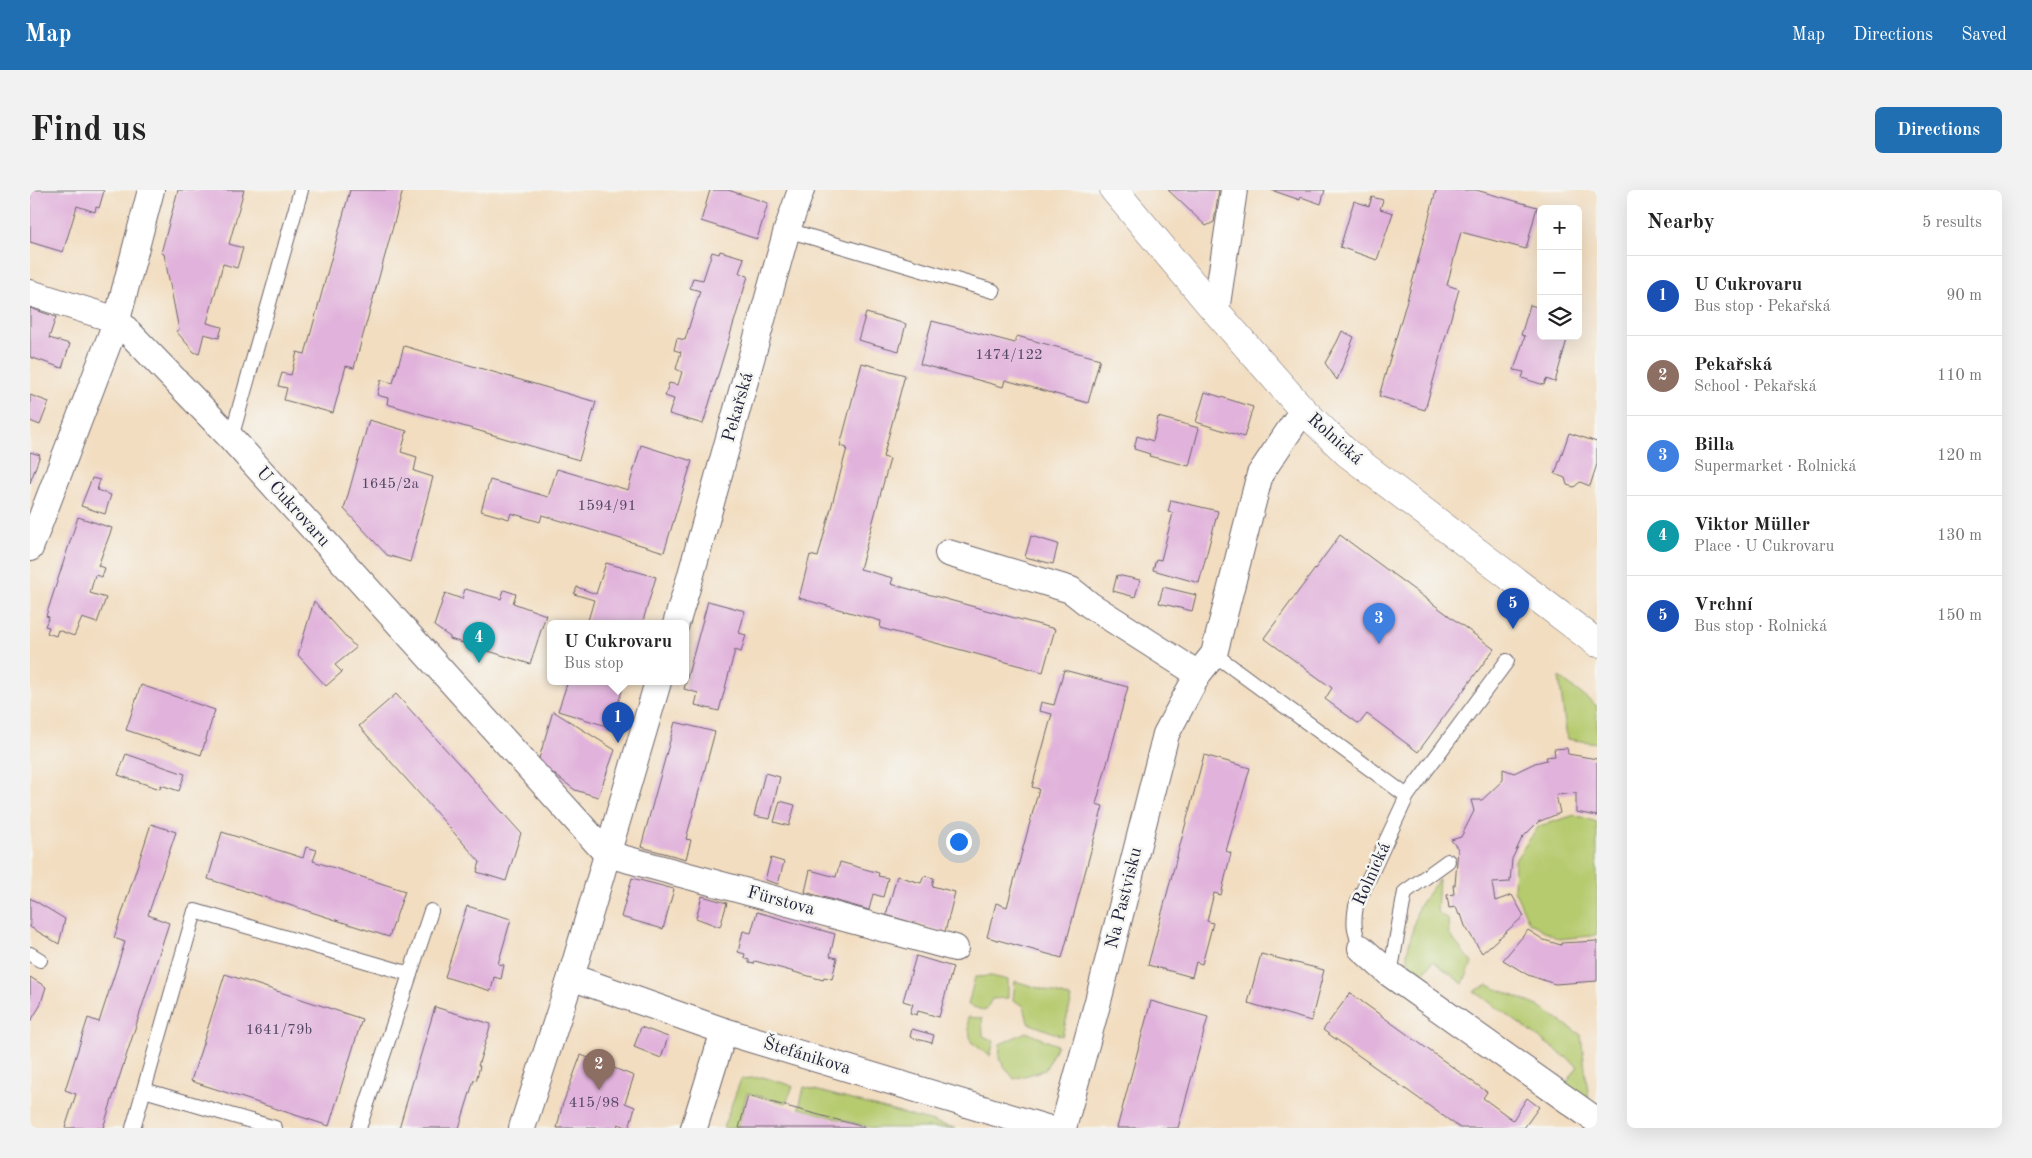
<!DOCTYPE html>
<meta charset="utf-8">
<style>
body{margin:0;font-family:"Old Standard TT",serif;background:#f2f2f2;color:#222}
.controls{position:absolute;right:15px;top:15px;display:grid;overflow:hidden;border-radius:8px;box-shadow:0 5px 20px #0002}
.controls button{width:45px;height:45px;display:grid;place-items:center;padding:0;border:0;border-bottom:1px solid #e0e0e0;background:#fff;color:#222;font:25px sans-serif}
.you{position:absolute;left:928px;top:651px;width:18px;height:18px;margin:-12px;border:4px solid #fff;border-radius:50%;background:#1a73e8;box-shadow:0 0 0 8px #1a73e833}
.badge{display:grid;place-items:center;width:32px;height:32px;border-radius:50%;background:#1f6fb2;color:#fff;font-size:16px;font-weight:700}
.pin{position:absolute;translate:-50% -41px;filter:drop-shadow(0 1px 2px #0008)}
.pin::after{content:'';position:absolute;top:26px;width:18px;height:15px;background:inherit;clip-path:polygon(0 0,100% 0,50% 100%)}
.popup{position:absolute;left:517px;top:430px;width:142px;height:65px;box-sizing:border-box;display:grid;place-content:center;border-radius:8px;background:#fff;filter:drop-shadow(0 1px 4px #0005);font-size:16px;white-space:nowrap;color:#767676}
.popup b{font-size:19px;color:#222}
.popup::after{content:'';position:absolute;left:50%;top:100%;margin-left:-10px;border:10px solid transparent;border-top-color:#fff}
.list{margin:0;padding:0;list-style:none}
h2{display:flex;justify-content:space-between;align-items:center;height:65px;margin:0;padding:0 20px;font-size:21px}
h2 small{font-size:16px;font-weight:400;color:#767676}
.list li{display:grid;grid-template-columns:32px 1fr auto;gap:15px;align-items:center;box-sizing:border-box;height:80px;padding:0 20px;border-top:1px solid #e0e0e0}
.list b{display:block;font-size:19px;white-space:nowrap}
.list p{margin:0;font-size:16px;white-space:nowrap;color:#767676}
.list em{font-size:16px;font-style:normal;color:#767676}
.icon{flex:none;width:28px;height:28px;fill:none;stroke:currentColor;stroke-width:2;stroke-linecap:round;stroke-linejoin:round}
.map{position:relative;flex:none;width:1567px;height:938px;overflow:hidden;border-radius:8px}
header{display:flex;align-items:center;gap:30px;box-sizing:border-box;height:70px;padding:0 25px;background:#1f6fb2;color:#fff}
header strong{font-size:24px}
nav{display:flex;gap:28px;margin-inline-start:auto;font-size:18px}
.intro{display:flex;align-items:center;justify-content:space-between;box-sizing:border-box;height:120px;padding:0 30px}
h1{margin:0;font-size:35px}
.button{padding:12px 22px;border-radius:8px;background:#1f6fb2;color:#fff;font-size:18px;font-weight:700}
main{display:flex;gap:30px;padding:0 30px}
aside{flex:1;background:#fff;border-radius:8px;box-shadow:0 5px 20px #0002}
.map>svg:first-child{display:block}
</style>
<header>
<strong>Map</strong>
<nav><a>Map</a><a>Directions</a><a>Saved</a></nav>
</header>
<div class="intro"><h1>Find us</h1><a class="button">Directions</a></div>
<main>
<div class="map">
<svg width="1567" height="938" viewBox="0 0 1567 938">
<rect width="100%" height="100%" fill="#f6f6f2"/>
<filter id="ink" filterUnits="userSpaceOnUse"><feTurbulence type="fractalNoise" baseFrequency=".02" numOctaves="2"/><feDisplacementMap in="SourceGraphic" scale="10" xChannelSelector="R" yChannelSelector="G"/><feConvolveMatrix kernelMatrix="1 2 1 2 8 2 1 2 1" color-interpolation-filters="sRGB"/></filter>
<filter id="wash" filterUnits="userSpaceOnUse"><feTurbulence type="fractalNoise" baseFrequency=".0096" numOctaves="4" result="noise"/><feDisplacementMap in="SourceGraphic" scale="20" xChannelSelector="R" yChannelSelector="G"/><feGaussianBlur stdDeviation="1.12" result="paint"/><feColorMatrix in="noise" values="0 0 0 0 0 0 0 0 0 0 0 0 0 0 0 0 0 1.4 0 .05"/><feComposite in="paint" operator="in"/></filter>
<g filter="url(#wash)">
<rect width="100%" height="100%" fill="#f2ddc0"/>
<g fill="#b6ca6e" stroke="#6c7654">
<polygon points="1529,487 1567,516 1567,553 1537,549"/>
<polygon points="1545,625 1567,632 1567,744 1562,746 1528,749 1499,732 1484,700 1485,670 1509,636"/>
<polygon points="1409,689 1407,722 1418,729 1419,744 1442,773 1433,794 1403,771 1389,789 1379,782 1377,763 1388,717"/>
<polygon points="961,786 978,790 978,808 962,809 955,821 938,815 945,787"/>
<polygon points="985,791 1042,808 1032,846 998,833 994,816 983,810"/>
<polygon points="1458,795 1508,816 1551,845 1559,911 1535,895 1548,876 1444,801"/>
<polygon points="937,827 952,828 953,846 964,851 960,866 941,852"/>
<polygon points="996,842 1027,855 1015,880 984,889 969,869 970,854"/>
<polygon points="733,887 763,896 756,913 717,903 708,938 693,938 711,889"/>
<polygon points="774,897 925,938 842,938 769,918"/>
</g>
<g id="blocks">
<g fill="#e1b2db">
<polygon points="0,0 72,0 74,1 69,18 66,17 65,22 47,16 33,62 0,52"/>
<polygon points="148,0 214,0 199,54 213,58 207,78 193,74 177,133 192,137 189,148 174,144 169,164 164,162 146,141 149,140 134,64 131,63"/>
<polygon points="320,0 373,0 324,178 316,176 303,223 254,210 257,198 248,196 252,183 261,185 267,162 275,164"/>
<polygon points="680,0 698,0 738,13 727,49 671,31"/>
<polygon points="1138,0 1189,0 1184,32 1176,36"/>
<polygon points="1241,0 1295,0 1291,14 1271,7 1270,10"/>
<polygon points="1406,0 1446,0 1507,17 1496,59 1431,42 1417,95 1429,99 1395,220 1349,206 1384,86"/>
<polygon points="1342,7 1353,10 1350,19 1363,23 1347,70 1310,57 1324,11 1339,16"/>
<polygon points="690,61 714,68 709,83 718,86 673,234 639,224 644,209 635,206 639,193 648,195 652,182 646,179 651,162 644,160 647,148 655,150 670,101 660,98 663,88 673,90 682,62 689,64"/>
<polygon points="1500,115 1511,118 1511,146 1538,146 1525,192 1516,189 1514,195 1492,188 1494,182 1484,180 1495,146 1491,145"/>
<polygon points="0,118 26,127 19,148 40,154 32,178 0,167"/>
<polygon points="836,123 876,134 869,161 828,150"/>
<polygon points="902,131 985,153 987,146 1070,169 1058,213 975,190 973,197 890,174"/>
<polygon points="1312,141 1324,147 1307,190 1295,173 1307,152"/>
<polygon points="374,156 566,212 549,270 357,214 358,208 347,205 351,190 363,193"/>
<polygon points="832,173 875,185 853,267 860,269 830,379 863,388 861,394 1025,439 1013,482 850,438 851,431 769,408 780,365 788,367 817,258 810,256"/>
<polygon points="1175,202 1223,217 1214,247 1166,232"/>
<polygon points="0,205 19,212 10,235 0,231"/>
<polygon points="1128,227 1169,238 1159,276 1119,266 1120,264 1104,259 1107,246 1123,251"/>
<polygon points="339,230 377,241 371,262 387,267 384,281 403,287 380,372 357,365 314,319"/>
<polygon points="1539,243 1567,252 1567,274 1560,296 1550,292 1544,297 1537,295 1535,288 1525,284"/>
<polygon points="611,255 662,271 634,362 512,325 510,332 481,323 479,329 451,321 460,290 518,307 527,279 598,300"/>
<polygon points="0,262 10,265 0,293"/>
<polygon points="62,288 70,290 67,300 81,305 75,324 51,316"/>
<polygon points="1141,310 1188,321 1169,393 1123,380 1126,369 1131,370 1143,323 1138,322"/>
<polygon points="48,327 82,338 68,376 75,378 72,387 65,385 60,403 76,408 67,433 52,428 44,446 28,440 26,446 17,443 19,437 15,436 19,427 16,426"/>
<polygon points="1310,345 1464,459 1388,562 1337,524 1329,534 1295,509 1302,498 1234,448"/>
<polygon points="1001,346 1028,354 1023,374 995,367"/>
<polygon points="576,373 626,387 612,434 557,434 564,410 544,404 547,397 566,404"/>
<polygon points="1087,385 1110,390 1105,407 1083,401"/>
<polygon points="1133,397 1166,405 1162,421 1129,413"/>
<polygon points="435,399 471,409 474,400 486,404 483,413 516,425 500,474 420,449 420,447 404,436 415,403 432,409"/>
<polygon points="284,411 326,458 305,475 312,482 296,496 268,465"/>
<polygon points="678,411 715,421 709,443 716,445 711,462 705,460 689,521 665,515 668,503 654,499"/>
<polygon points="1034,480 1098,497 1066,614 1073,616 1032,768 957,747 966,713 977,717 1009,599 1002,597 1022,524 1009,521 1011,512 1024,515"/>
<polygon points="530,492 595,492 580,537 528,521 537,494"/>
<polygon points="111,495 185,520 171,565 96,540"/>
<polygon points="366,504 491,643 476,691 447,682 450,672 329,536"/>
<polygon points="523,521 585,560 568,607 545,600 508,572"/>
<polygon points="645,532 685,542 656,649 661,650 656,669 611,657"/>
<polygon points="1537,558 1538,564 1567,569 1567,626 1546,622 1546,603 1526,605 1530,623 1508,632 1492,648 1482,669 1480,692 1462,693 1465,711 1482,705 1494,726 1452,763 1435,736 1431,724 1429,725 1426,717 1419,718 1417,705 1424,704 1423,695 1425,695 1428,659 1421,650 1431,647 1444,621 1441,610 1452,610 1473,590 1473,579 1484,583 1505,573 1517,570 1516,567 1525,566 1524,559"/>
<polygon points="96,564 155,584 149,601 131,595 130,599 88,585"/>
<polygon points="1174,565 1220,578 1196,661 1201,663 1191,705 1184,703 1177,731 1183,733 1172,774 1166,772 1162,787 1118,775"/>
<polygon points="735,583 750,587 740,629 724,626"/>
<polygon points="750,611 765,615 759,636 744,632"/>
<polygon points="121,634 146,642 118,725 139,733 73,938 35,938 46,904 35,900 58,828 69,832 95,752 84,748"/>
<polygon points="192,642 273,668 276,657 287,660 283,671 375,701 359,747 178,689"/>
<polygon points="741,668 754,672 748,694 735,690"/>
<polygon points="810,672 849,683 848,686 858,688 853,707 843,704 839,720 775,702 780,680 806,687"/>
<polygon points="867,686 891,693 894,686 904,688 902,696 925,702 915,742 856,725"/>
<polygon points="602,688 644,699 633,739 591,727"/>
<polygon points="672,706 697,713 690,737 666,728"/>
<polygon points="0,708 35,729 29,754 0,737"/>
<polygon points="437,716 481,729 468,774 474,775 471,789 464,787 461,801 415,787"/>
<polygon points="727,722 805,744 800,766 807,768 802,789 794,787 793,790 725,771 724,774 719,773 719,770 714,768 715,764 708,762 713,741 721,743"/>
<polygon points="1498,740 1514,750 1531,755 1531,753 1567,751 1567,791 1525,794 1498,785 1473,770"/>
<polygon points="1231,764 1294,780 1281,831 1218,813"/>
<polygon points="886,766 923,777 909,827 888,821 887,825 880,823 883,814 873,811"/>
<polygon points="195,784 332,829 299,936 161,891"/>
<polygon points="0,787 16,797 10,816 0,832"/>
<polygon points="1320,803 1457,902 1453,908 1483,930 1497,908 1509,917 1494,938 1430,938 1293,840"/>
<polygon points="1121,811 1178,827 1148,938 1087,938"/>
<polygon points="405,817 461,834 448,876 450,876 446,891 444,890 429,938 369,938"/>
<polygon points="611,837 638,847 631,868 604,857"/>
<polygon points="882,839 904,845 902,853 880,847"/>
<polygon points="551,865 604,886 595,913 605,917 599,938 588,934 587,938 527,938 532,916"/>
<polygon points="718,906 834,937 834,938 709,938"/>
</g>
</g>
</g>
<g filter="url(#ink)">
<use href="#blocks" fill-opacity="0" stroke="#6b636a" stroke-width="1"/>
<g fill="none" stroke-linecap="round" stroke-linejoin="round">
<g stroke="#6b636a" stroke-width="16">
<g id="service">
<polyline points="757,40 963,101"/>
<polyline points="201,248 271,0"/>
<polyline points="1184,464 1377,606"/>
<path d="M1331 758C1324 742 1323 732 1326 716L1377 606 1477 471"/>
<polyline points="0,764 10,770"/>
<polyline points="1360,784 1375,702 1418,671"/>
<polyline points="114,900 245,938"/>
<polyline points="103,938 165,721 380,784"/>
<polyline points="329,938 401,721"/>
</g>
</g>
<g stroke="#6b636a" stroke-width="28">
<g id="minor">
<polyline points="0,103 87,130 201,248 577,664 925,758"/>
<polyline points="1186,121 1204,0"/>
<polyline points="0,358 87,130 121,0"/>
<polyline points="918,363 1041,400 1060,415 1168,484"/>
<polyline points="646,434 660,388 757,40 771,0"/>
<polyline points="1331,758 1360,784 1567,931"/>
<polyline points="541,787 694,841 1016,938"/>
<polyline points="492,938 541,787 628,492"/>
<polyline points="664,938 694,841"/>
<polyline points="1033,938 1068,811 1136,544 1168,484 1184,464 1230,284 1273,220"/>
</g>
</g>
<g stroke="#6b636a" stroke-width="29">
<polyline id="tertiary" points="1084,0 1183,118 1273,220 1317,263 1567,453"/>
</g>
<use href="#service" stroke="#fff" stroke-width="14"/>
<use href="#minor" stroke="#fff" stroke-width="26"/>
<use href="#tertiary" stroke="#fff" stroke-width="28"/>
</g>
</g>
<g text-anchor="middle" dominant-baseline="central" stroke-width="5" stroke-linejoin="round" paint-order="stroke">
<g font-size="15" fill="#524663">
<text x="979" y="165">1474/122</text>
<text x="360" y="294">1645/2a</text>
<text x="577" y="316">1594/91</text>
<text x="249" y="840">1641/79b</text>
<text x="564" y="913">415/98</text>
</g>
<g font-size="18" fill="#22223b" stroke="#f6f6f2">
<text transform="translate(708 217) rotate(-74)">Pekařská</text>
<text transform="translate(1305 249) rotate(42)">Rolnická</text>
<text transform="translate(263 317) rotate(48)">U Cukrovaru</text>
<text transform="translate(1342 684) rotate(-66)">Rolnická</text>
<text transform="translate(1094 708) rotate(-76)">Na Pastvisku</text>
<text transform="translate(751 711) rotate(15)">Fürstova</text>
<text transform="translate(777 866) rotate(17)">Štefánikova</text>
</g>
</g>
</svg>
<div class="controls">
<button>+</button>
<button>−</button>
<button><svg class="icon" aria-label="layers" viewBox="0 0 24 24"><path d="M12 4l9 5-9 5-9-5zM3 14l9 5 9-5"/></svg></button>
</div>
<div class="you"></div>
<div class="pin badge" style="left:588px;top:553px;background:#1a4fb4">1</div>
<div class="popup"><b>U Cukrovaru</b>Bus stop</div>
<div class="pin badge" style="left:569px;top:900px;background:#8d6e63">2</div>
<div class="pin badge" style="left:1349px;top:454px;background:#3f7fe0">3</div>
<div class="pin badge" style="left:449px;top:473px;background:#0f9aa8">4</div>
<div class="pin badge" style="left:1483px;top:439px;background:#1a4fb4">5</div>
</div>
<aside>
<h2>Nearby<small>5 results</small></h2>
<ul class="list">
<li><span class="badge" style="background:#1a4fb4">1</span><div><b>U Cukrovaru</b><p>Bus stop · Pekařská</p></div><em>90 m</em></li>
<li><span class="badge" style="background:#8d6e63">2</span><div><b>Pekařská</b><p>School · Pekařská</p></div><em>110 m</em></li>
<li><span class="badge" style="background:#3f7fe0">3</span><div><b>Billa</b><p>Supermarket · Rolnická</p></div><em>120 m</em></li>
<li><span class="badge" style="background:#0f9aa8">4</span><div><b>Viktor Müller</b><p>Place · U Cukrovaru</p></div><em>130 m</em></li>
<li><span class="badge" style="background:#1a4fb4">5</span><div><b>Vrchní</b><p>Bus stop · Rolnická</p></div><em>150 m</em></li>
</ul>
</aside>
</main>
